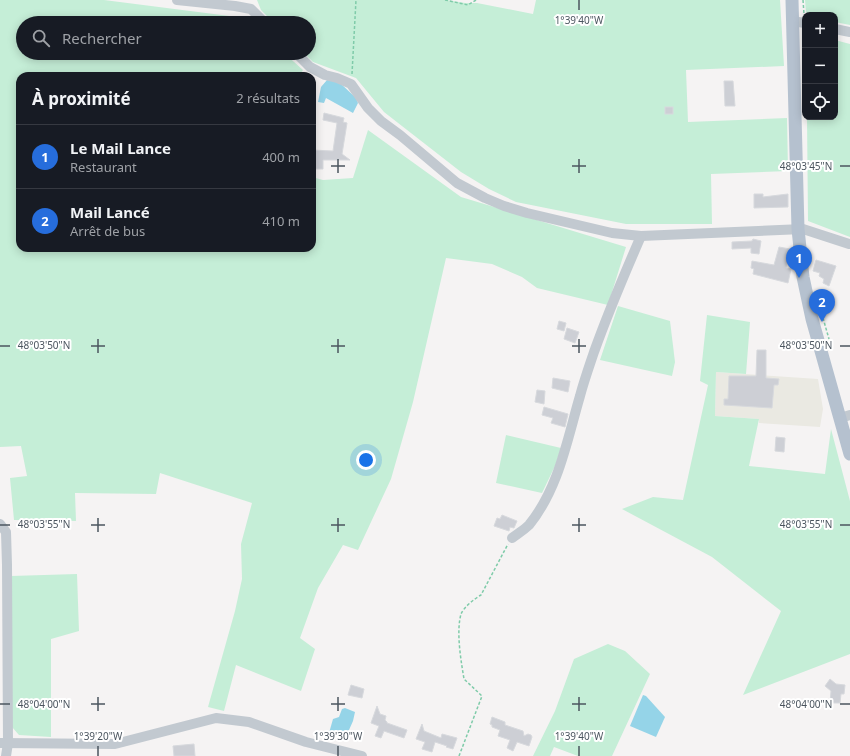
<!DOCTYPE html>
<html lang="fr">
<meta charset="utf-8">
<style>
body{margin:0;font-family:"Noto Sans",sans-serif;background:#20242c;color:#f1f3f6}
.controls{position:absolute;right:12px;top:12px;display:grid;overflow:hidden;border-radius:8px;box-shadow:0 2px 10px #0003}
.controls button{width:36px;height:36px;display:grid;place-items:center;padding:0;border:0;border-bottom:1px solid #363941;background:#171b24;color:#f1f3f6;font:20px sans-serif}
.you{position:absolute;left:366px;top:460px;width:14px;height:14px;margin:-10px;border:3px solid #fff;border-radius:50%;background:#1a73e8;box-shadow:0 0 0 6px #1a73e833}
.badge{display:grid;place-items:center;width:26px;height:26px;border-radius:50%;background:#266ddc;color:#fff;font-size:13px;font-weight:700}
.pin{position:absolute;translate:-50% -33px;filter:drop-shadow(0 1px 2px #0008)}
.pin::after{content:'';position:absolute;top:21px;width:14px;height:12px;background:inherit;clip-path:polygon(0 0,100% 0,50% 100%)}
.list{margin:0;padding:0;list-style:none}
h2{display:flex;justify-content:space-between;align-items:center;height:52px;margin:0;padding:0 16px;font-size:17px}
h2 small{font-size:13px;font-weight:400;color:#9ea1a6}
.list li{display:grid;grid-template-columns:26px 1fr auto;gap:12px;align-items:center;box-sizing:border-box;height:64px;padding:0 16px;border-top:1px solid #363941}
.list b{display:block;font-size:15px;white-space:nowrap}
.list p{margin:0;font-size:13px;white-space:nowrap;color:#9ea1a6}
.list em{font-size:13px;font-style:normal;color:#9ea1a6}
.icon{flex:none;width:22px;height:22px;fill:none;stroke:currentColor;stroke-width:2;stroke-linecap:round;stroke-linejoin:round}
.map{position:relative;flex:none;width:850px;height:756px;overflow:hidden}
.search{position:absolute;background:#171b24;box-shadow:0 2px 10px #0003;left:16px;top:16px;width:300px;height:44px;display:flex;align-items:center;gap:10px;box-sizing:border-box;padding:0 14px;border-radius:22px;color:#9ea1a6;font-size:15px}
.panel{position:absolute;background:#171b24;box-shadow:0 2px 10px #0003;left:16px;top:72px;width:300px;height:180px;border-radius:12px}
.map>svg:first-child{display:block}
</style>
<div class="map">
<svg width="850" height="756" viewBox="0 0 850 756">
<rect width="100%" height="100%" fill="#f5f3f3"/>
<polygon fill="#eae9e2" points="716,372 818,379 823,409 820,427 759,423 759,419 715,416"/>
<g fill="#c5eed7">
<polygon points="0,0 104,0 245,18 251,23 23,23 23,53 284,53 303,70 299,76 20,76 20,248 312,248 312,177 323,180 353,178 368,130 461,197 626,247 608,305 537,288 522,277 492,264 446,258 413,402 391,479 358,550 343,545 318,588 300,638 315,649 301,691 236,665 224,711 208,707 235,611 242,579 241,544 252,503 160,473 156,494 75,493 76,521 14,520 10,478 27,476 21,446 0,447"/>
<polygon points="257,0 447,0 465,3 477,3 533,14 536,0 780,0 784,66 686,70 688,122 787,118 788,171 711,174 712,224 626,224 516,202 489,189 461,172 384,112 356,78 313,62 304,53 309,53 309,23 274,23 261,10"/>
<polygon points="805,0 850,0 850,25 835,22 835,15 809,15 806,12"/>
<polygon points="835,40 850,44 850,237 808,221 807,117 835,117"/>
<polygon points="618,306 670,321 675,362 672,376 600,360"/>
<polygon points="707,315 750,322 746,374 716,372 715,416 759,419 749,466 825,474 831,429 850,501 850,654 743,695 781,611 712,557 622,509 653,497 683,500 708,385 700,381"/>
<polygon points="506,435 561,448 555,466 542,493 496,483"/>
<polygon points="77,574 79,631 51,639 51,737 19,735 12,727 11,576"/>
<polygon points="608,644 625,651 650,674 612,756 578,756 554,747 550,756 533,756 555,711 574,659"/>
</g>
<g fill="#95d4e8">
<polygon points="327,80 339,82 356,98 358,103 353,113 326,98 324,103 318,102 321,87"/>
<polygon points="643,695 646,696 665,717 656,737 630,726"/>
<polygon points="345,708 355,712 353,721 345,739 331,735 329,733 333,719 339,717 342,709"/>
</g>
<g fill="#cdcfd5" stroke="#d7d9dd">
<polygon points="724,81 733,81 735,106 725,106"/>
<rect x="665" y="107" width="8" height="7"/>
<polygon points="324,113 344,118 343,122 347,123 342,154 350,160 323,160 323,169 312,169 312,150 333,151 337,123 323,120"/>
<polygon points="754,194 763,194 763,197 788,194 788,207 754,208"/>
<polygon points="753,239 761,241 759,254 751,253 751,248 732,249 732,242 752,241"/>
<polygon points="779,247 790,249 786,268 791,269 788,283 753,274 754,269 751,268 752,261 774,265"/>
<polygon points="816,260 836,266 829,286 823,283 824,279 819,276 820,273 813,271"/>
<polygon points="559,321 566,323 564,331 557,329"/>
<polygon points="567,328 579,332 575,343 564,339"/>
<polygon points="757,350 766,350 766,378 779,379 778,385 774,385 772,408 724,405 724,399 728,399 729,376 756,376"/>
<polygon points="553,378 570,381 568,392 552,388"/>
<polygon points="537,390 545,391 544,404 535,402"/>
<polygon points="544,407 568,414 565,427 551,423 553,418 542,415"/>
<polygon points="776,437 785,438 784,452 775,451"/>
<polygon points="502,515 517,521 514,528 510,527 509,531 494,526 497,518 500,519"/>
<polygon points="830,679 836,684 845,685 844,694 841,694 840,703 830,703 831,691 825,686"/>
<polygon points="351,685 364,689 362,698 348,695"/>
<polygon points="377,706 380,714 386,716 385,720 387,722 387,723 407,730 404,738 384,731 381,738 375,736 379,726 371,723"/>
<polygon points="492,717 505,722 505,725 523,731 524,736 528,734 531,735 532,737 529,746 517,742 513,751 507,748 510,740 498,736 500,730 492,727 492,725 490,724"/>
<polygon points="422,724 424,731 441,738 442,734 457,738 453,749 446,747 447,746 435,742 432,752 422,749 425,742 416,739"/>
<polygon points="194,744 195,756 174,756 173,746"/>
</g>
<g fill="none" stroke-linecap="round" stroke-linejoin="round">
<g stroke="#7fcba9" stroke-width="1.5" stroke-dasharray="3 2" stroke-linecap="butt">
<polyline points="445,0 468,5 476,0"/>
<polyline points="803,0 804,14"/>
<polyline points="352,74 356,0"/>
<polyline points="823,318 829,339"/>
<path d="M459 756 482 696 464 679C461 661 456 632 461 614 464 607 474 599 481 595L508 544"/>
</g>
<g stroke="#c2c9d0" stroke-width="10">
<polyline points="177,0 235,6 251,9 265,23"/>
<polyline points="792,21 805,23"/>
<polyline points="835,29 850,32"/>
<polyline points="296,53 310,67 325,75 337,78 351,84 368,108 381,121 400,135 457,183 485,198 504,206 527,213 612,233 641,236 803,229 849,244"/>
<polyline points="840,418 850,415"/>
<polyline points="0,524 6,532 7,565 8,743 6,756"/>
<path d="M512 538C517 534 524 530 529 525 559 488 567 440 580 396 584 381 589 367 594 352 608 313 624 275 641 236"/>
<polyline points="0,743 115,744 216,718 249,722 306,742 362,756"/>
</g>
<polyline stroke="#b5c1cf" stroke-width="13" points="792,0 798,229 803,277 812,319 850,454"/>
</g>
<path fill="none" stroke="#4b555f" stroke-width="1.5" d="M579 0V10M338 159V173M579 159V173M331 166H345M572 166H586M840 166H850M98 339V353M338 339V353M579 339V353M0 346H10M91 346H105M331 346H345M572 346H586M840 346H850M98 518V532M338 518V532M579 518V532M0 525H10M91 525H105M331 525H345M572 525H586M840 525H850M98 697V711M338 697V711M579 697V711M0 704H10M91 704H105M331 704H345M572 704H586M840 704H850M98 746V756M338 746V756M579 746V756"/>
<g font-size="10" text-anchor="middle" fill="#4b555f" stroke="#fff" stroke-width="4" stroke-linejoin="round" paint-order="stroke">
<text x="579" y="24">1°39'40"W</text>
<text x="806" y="170">48°03'45"N</text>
<text x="806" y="349">48°03'50"N</text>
<text x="44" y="349">48°03'50"N</text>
<text x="806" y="528">48°03'55"N</text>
<text x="44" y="528">48°03'55"N</text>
<text x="806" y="708">48°04'00"N</text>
<text x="44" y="708">48°04'00"N</text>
<text x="98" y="740">1°39'20"W</text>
<text x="338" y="740">1°39'30"W</text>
<text x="579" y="740">1°39'40"W</text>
</g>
</svg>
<div class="controls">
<button>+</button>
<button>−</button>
<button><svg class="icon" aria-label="locate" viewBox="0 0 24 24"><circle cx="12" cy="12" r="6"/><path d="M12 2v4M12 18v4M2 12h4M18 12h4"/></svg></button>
</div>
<div class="you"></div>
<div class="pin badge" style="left:799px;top:278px">1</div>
<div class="pin badge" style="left:822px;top:322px">2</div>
<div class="search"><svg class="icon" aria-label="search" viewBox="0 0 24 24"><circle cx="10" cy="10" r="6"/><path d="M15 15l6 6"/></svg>Rechercher</div>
<section class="panel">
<h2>À proximité<small>2 résultats</small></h2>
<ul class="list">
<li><span class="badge">1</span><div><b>Le Mail Lance</b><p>Restaurant</p></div><em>400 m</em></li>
<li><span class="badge">2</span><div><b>Mail Lancé</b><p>Arrêt de bus</p></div><em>410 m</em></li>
</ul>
</section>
</div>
